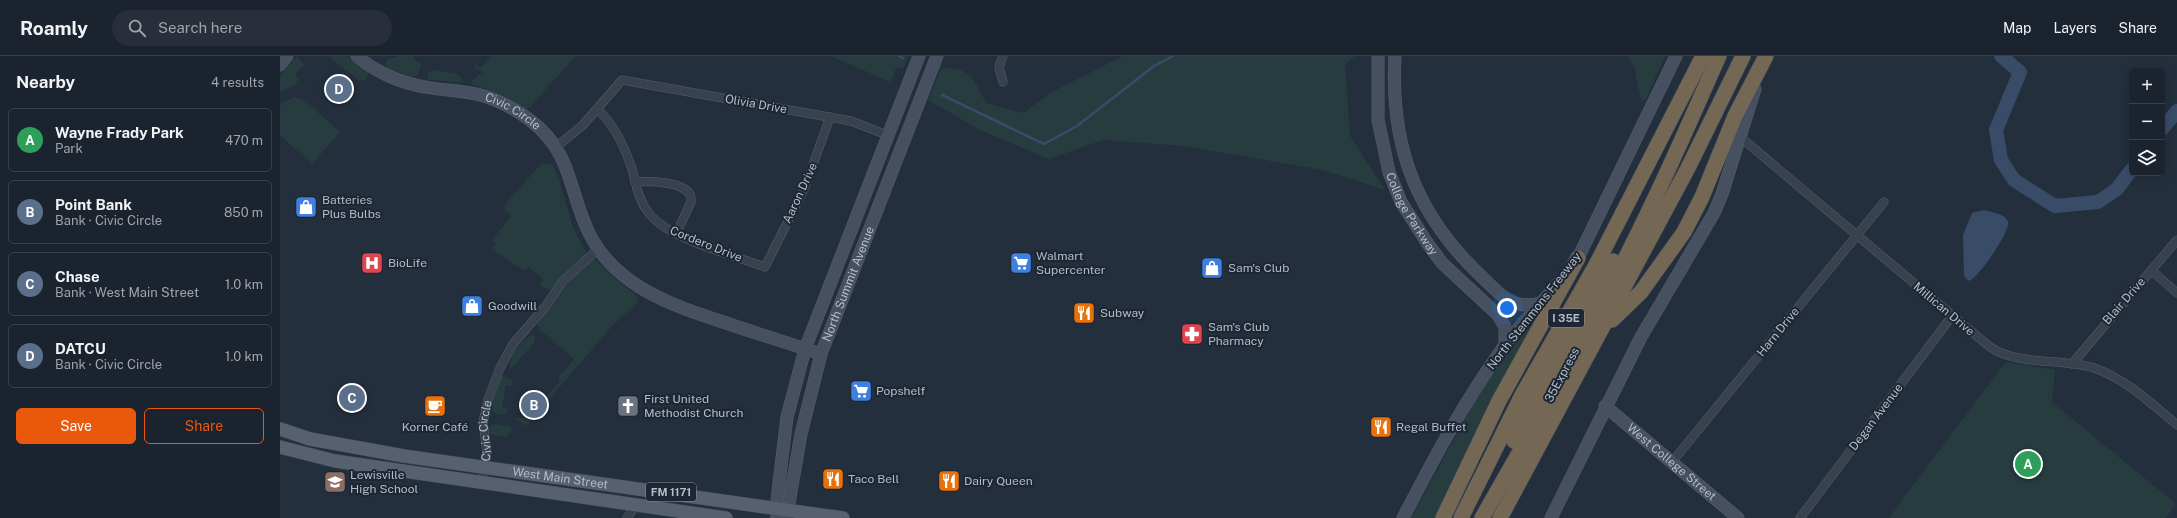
<!DOCTYPE html>
<meta charset="utf-8">
<style>
body{margin:0;font-family:"Public Sans",sans-serif;background:#282f3a;color:#f1f3f6}
.controls{position:absolute;right:12px;top:12px;display:grid;overflow:hidden;border-radius:6px;box-shadow:0 2px 10px #0003}
.controls button{width:36px;height:36px;display:grid;place-items:center;padding:0;border:0;border-bottom:1px solid #39404a;background:#1b232e;color:#f1f3f6;font:20px sans-serif}
.you{position:absolute;left:1227px;top:252px;width:14px;height:14px;margin:-10px;border:3px solid #fff;border-radius:50%;background:#1a73e8;box-shadow:0 0 0 6px #1a73e833}
.badge{display:grid;place-items:center;width:26px;height:26px;border-radius:50%;background:#ea580c;color:#fff;font-size:13px;font-weight:700}
.pin{position:absolute;translate:-50% -50%;border:2px solid #fff;box-shadow:0 1px 4px #0006}
.list{margin:0;padding:0;list-style:none}
h2{display:flex;justify-content:space-between;align-items:center;height:52px;margin:0;padding:0 16px;font-size:17px}
h2 small{font-size:13px;font-weight:400;color:#a0a4aa}
.list li{display:grid;grid-template-columns:26px 1fr auto;gap:12px;align-items:center;box-sizing:border-box;height:64px;margin:0 8px 8px;padding:0 8px;border:1px solid #39404a;border-radius:6px}
.list b{display:block;font-size:15px;white-space:nowrap}
.list p{margin:0;font-size:13px;white-space:nowrap;color:#a0a4aa}
.list em{font-size:13px;font-style:normal;color:#a0a4aa}
.actions{display:flex;gap:8px;padding:12px 16px}
.actions a{flex:1;padding:9px 0;border:1px solid #ea580c;border-radius:6px;text-align:center;font-size:14px;color:#ea580c}
.actions .main{background:#ea580c;color:#fff}
.icon{flex:none;width:22px;height:22px;fill:none;stroke:currentColor;stroke-width:2;stroke-linecap:round;stroke-linejoin:round}
.map{position:relative;flex:none;width:1897px;height:462px;overflow:hidden}
header{display:flex;align-items:center;gap:24px;box-sizing:border-box;height:56px;padding:0 20px;background:#1b232e;border-bottom:1px solid #39404a}
header strong{font-size:19px}
nav{display:flex;gap:22px;margin-inline-start:auto;font-size:14px}
.search{width:280px;height:36px;background:#282f3a;display:flex;align-items:center;gap:10px;box-sizing:border-box;padding:0 14px;border-radius:22px;color:#a0a4aa;font-size:15px}
main{display:flex}
aside{flex:1;background:#1b232e}
.map>svg:first-child{display:block}
</style>
<header>
<strong>Roamly</strong>
<div class="search"><svg class="icon" aria-label="search" viewBox="0 0 24 24"><circle cx="10" cy="10" r="6"/><path d="M15 15l6 6"/></svg>Search here</div>
<nav><a>Map</a><a>Layers</a><a>Share</a></nav>
</header>
<main>
<aside>
<h2>Nearby<small>4 results</small></h2>
<ul class="list">
<li><span class="badge" style="background:#2e9e5b">A</span><div><b>Wayne Frady Park</b><p>Park</p></div><em>470 m</em></li>
<li><span class="badge" style="background:#5c6f8a">B</span><div><b>Point Bank</b><p>Bank · Civic Circle</p></div><em>850 m</em></li>
<li><span class="badge" style="background:#5c6f8a">C</span><div><b>Chase</b><p>Bank · West Main Street</p></div><em>1.0 km</em></li>
<li><span class="badge" style="background:#5c6f8a">D</span><div><b>DATCU</b><p>Bank · Civic Circle</p></div><em>1.0 km</em></li>
</ul>
<div class="actions"><a class="main">Save</a><a>Share</a></div>
</aside>
<div class="map">
<svg width="1897" height="462" viewBox="0 0 1897 462">
<rect width="100%" height="100%" fill="#242f3e"/>
<g fill="#263c3f">
<polygon points="17,0 24,9 15,19 19,23 14,30 0,36 0,20"/>
<polygon points="48,0 66,0 88,16 88,19 85,24 80,25"/>
<polygon points="119,0 135,0 134,4 141,7 138,19 133,21 109,13 105,9 107,4"/>
<polygon points="211,0 296,0 247,54 222,39 193,28 191,25 203,16 194,12 195,9 200,12"/>
<polygon points="550,0 628,0 623,13 616,12 611,26"/>
<path d="M843 0H1075L1065 9 1070 80 1105 134 1043 114 903 90 823 84 769 103 700 74 648 44 661 13C688 8 696 26 706 47L743 57 772 36Z"/>
<polygon points="1348,0 1385,0 1365,45 1361,44 1354,11"/>
<polygon points="153,14 178,18 183,25 178,26 149,24 147,21 148,17"/>
<polygon points="15,41 25,45 60,76 32,108 0,79 0,50 4,46"/>
<polygon points="262,107 272,108 278,120 293,172 306,196 270,234 260,230 263,223 248,211 244,215 212,193 216,188 212,184 231,160 225,154 225,148"/>
<polygon points="312,204 316,204 334,222 356,239 358,246 332,270 246,370 235,362 248,362 278,327 280,324 278,322 294,303 260,274 257,268 281,234"/>
<polygon points="1258,262 1185,399 1156,462 1131,462 1203,330 1216,310"/>
<path d="M251 279 255 280V286L231 313C227 302 242 284 251 279Z"/>
<polygon points="1726,306 1775,314 1772,346 1896,448 1886,462 1609,462"/>
<polygon points="224,320 232,324 232,330 226,329 222,352 228,353 225,358 217,358 213,356 212,347 221,321"/>
<polygon points="218,368 231,371 231,377 226,381 210,378 209,372 212,369"/>
</g>
<path fill="#394c67" d="M1704 154C1711 156 1726 158 1728 166 1730 176 1699 221 1689 225L1684 220 1683 179 1692 157Z"/>
<g fill="none" stroke-linecap="round" stroke-linejoin="round">
<g stroke="#394c67" stroke-width="2.5">
<polyline points="619,0 623,2"/>
<polyline points="662,39 764,88 797,70 874,10 893,0"/>
</g>
<g stroke="#394c67" stroke-width="14">
<polyline points="1721,0 1740,16 1716,74 1721,104 1734,124 1775,150 1818,146 1837,133 1852,113"/>
<polyline points="1882,73 1897,55"/>
</g>
<g stroke="#565f6c" stroke-width="9">
<g id="street">
<polyline points="723,0 719,11 723,26"/>
<path d="M317 53C334 68 345 92 352 113 356 128 358 143 368 156 387 183 453 199 485 211L525 131 550 61"/>
<path d="M1459 80 1710 291C1738 310 1782 302 1814 312 1846 323 1872 348 1897 369"/>
<polyline points="276,91 302,70 342,24 571,65 607,79"/>
<path d="M355 126C370 125 414 125 411 146L396 178"/>
<polyline points="1871,214 1897,237"/>
<polyline points="1792,308 1897,184"/>
<polyline points="1392,406 1604,146"/>
<path id="s1" d="M202 426 207 396 203 366 208 344 220 312 233 288 265 251 282 226 318 193"/>
<polyline points="347,462 356,449"/>
<polyline points="1520,462 1672,260"/>
</g>
</g>
<g stroke="#565f6c" stroke-width="13">
<g id="secondary">
<path id="s2" d="M77 0C95 16 121 27 145 31 164 35 185 34 204 40 221 45 236 54 250 64 293 97 288 134 309 177 335 230 391 249 443 266 475 277 508 287 541 298"/>
<path id="s3" d="M1098 0V64L1109 116 1121 146 1148 188 1162 207 1218 259 1225 271V288"/>
<path d="M1115 0C1110 90 1136 159 1202 221 1223 241 1231 254 1262 247"/>
<polyline points="0,9 7,0"/>
<polyline points="1293,209 1298,202 1396,0"/>
<path id="s4" d="M1325 350 1458 462"/>
<polyline points="497,462 496,452 507,361 525,293 639,0"/>
<path id="s5" d="M503 462 508 453 521 378 541 298 657 0"/>
<path d="M1123 462C1154 402 1185 344 1225 289 1241 267 1262 247 1280 225"/>
<polyline points="1271,462 1361,281 1434,157 1442,138 1475,33"/>
</g>
</g>
<g stroke="#414a57" stroke-width="14">
<g id="primary">
<path id="s6" d="M0 373 30 383 124 400 563 462"/>
<polyline points="0,391 55,405 446,462"/>
</g>
</g>
<g stroke="#434c59" stroke-width="16">
<g id="highway">
<polyline points="1332,264 1361,236 1404,176 1422,141 1455,60 1486,0"/>
<polyline points="1234,385 1292,275 1333,205"/>
<polyline points="1163,462 1219,345 1298,202"/>
<polyline points="1181,462 1241,341 1316,209 1423,0"/>
<path d="M1202 462C1261 358 1322 254 1373 146 1396 98 1417 49 1439 0"/>
<polyline points="1220,462 1408,112 1463,0"/>
</g>
</g>
<use href="#street" stroke="#38414e" stroke-width="8"/>
<use href="#secondary" stroke="#465061" stroke-width="12"/>
<use href="#primary" stroke="#56606e" stroke-width="13"/>
<use href="#highway" stroke="#746855" stroke-width="15"/>
</g>
<defs>
<g id="shop-square" transform="scale(1.15)"><rect x="-9" y="-9" width="18" height="18" rx="4" fill="#3f7fe0" stroke="#1d2633"/><path d="M-5-2.5h2.3a2.7 3.5 0 0 1 5.4 0H5L5.5 6h-11ZM-1.5-2.5h3a1.5 2.3 0 0 0-3 0Z" fill="#fff"/></g>
<g id="hospital-square" transform="scale(1.15)"><rect x="-9" y="-9" width="18" height="18" rx="4" fill="#e0444e" stroke="#1d2633"/><path d="M-5-5h3v3.5h4V-5h3V5h-3V1.5h-4V5h-3Z" fill="#fff"/></g>
<g id="supermarket-square" transform="scale(1.15)"><rect x="-9" y="-9" width="18" height="18" rx="4" fill="#3f7fe0" stroke="#1d2633"/><path d="M-6-5.5h2.5l.6 2H6L4.5 2H-2.5L-4.4-4H-6ZM-1.5 3.2a1.3 1.3 0 1 0 .1 0ZM3 3.2a1.3 1.3 0 1 0 .1 0Z" fill="#fff"/></g>
<g id="restaurant-square" transform="scale(1.15)"><rect x="-9" y="-9" width="18" height="18" rx="4" fill="#e8710a" stroke="#1d2633"/><path d="M-5-6h1v4h1v-4h1v4h1v-4h1v5L-1.5 .5V6h-2V.5L-5-1ZM5-6V6H3V1.5H1.5Q1.5-4 5-6Z" fill="#fff"/></g>
<g id="pharmacy-square" transform="scale(1.15)"><rect x="-9" y="-9" width="18" height="18" rx="4" fill="#e0444e" stroke="#1d2633"/><path d="M-2-6h4v4h4v4h-4v4h-4v-4h-4v-4h4Z" fill="#fff"/></g>
<g id="cafe-square" transform="scale(1.15)"><rect x="-9" y="-9" width="18" height="18" rx="4" fill="#e8710a" stroke="#1d2633"/><path d="M-5.5-4.5H6V0H3Q3 3.5 0 3.5H-2.5Q-5.5 3.5-5.5 0ZM3-3.2v2h1.7v-2ZM-6 4.5H4V6H-6Z" fill="#fff"/></g>
<g id="church-square" transform="scale(1.15)"><rect x="-9" y="-9" width="18" height="18" rx="4" fill="#6b7280" stroke="#1d2633"/><path d="M-1.2-6h2.4v3.5h3.3v2.4h-3.3V6h-2.4V-.1h-3.3v-2.4h3.3Z" fill="#fff"/></g>
<g id="school-square" transform="scale(1.15)"><rect x="-9" y="-9" width="18" height="18" rx="4" fill="#8d6e63" stroke="#1d2633"/><path d="M0-5L7-2L0 1L-7-2ZM-4 1L0 2.5L4 1V4Q0 6-4 4Z" fill="#fff"/></g>
</defs>
<g fill-rule="evenodd">
<use href="#shop-square" x="26" y="151"/>
<use href="#hospital-square" x="92" y="207"/>
<use href="#supermarket-square" x="741" y="207"/>
<use href="#shop-square" x="932" y="212"/>
<use href="#shop-square" x="192" y="250"/>
<use href="#restaurant-square" x="804" y="257"/>
<use href="#pharmacy-square" x="912" y="278"/>
<use href="#supermarket-square" x="581" y="335"/>
<use href="#cafe-square" x="155" y="350"/>
<use href="#church-square" x="348" y="350"/>
<use href="#restaurant-square" x="1101" y="371"/>
<use href="#restaurant-square" x="553" y="423"/>
<use href="#restaurant-square" x="669" y="425"/>
<use href="#school-square" x="55" y="426"/>
</g>
<g text-anchor="middle" dominant-baseline="central" stroke-width="4" stroke-linejoin="round" paint-order="stroke">
<g fill="#1d2633" stroke="#878f9c" stroke-width="1">
<rect x="1268" y="253" width="36" height="18" rx="3"/>
<rect x="366" y="427" width="50" height="18" rx="3"/>
</g>
<g font-size="11" font-weight="bold" fill="#b4bcc9">
<text x="1286" y="262">I 35E</text>
<text x="391" y="436">FM 1171</text>
</g>
<g font-size="12" fill="#b4bcc9" stroke="#1d2633">
<text transform="translate(476 48) rotate(10)">Olivia Drive</text>
<text stroke="none"><textPath href="#s2" startOffset="168">Civic Circle</textPath></text>
<text transform="translate(520 137) rotate(-65)">Aaron Drive</text>
<text stroke="none"><textPath href="#s3" startOffset="165">College Parkway</textPath></text>
<text transform="translate(426 188) rotate(22)">Cordero Drive</text>
<text stroke="none"><textPath href="#s5" startOffset="244">North Summit Avenue</textPath></text>
<text transform="translate(1844 245) rotate(-49)">Blair Drive</text>
<text transform="translate(1664 253) rotate(40)">Millican Drive</text>
<text transform="translate(1254 255) rotate(-52)">North Stemmons Freeway</text>
<text transform="translate(1498 276) rotate(-51)">Harn Drive</text>
<text transform="translate(1282 319) rotate(-62)">35Express</text>
<text transform="translate(1596 361) rotate(-53)">Degan Avenue</text>
<text stroke="none"><textPath href="#s1" startOffset="52">Civic Circle</textPath></text>
<text stroke="none"><textPath href="#s4" startOffset="87">West College Street</textPath></text>
<text stroke="none"><textPath href="#s6" startOffset="285">West Main Street</textPath></text>
</g>
<g font-size="12" fill="#b4bcc9" stroke="#1d2633" text-anchor="start">
<text x="42" y="144">Batteries<tspan x="42" dy="14">Plus Bulbs</tspan></text>
<text x="756" y="200">Walmart<tspan x="756" dy="14">Supercenter</tspan></text>
<text x="108" y="207">BioLife</text>
<text x="948" y="212">Sam's Club</text>
<text x="208" y="250">Goodwill</text>
<text x="820" y="257">Subway</text>
<text x="928" y="271">Sam's Club<tspan x="928" dy="14">Pharmacy</tspan></text>
<text x="596" y="335">Popshelf</text>
<text x="364" y="343">First United<tspan x="364" dy="14">Methodist Church</tspan></text>
<text x="155" y="371" text-anchor="middle">Korner Café</text>
<text x="1116" y="371">Regal Buffet</text>
<text x="70" y="419">Lewisville<tspan x="70" dy="14">High School</tspan></text>
<text x="568" y="423">Taco Bell</text>
<text x="684" y="425">Dairy Queen</text>
</g>
</g>
</svg>
<div class="controls">
<button>+</button>
<button>−</button>
<button><svg class="icon" aria-label="layers" viewBox="0 0 24 24"><path d="M12 4l9 5-9 5-9-5zM3 14l9 5 9-5"/></svg></button>
</div>
<div class="you"></div>
<div class="pin badge" style="left:1748px;top:408px;background:#2e9e5b">A</div>
<div class="pin badge" style="left:254px;top:349px;background:#5c6f8a">B</div>
<div class="pin badge" style="left:72px;top:342px;background:#5c6f8a">C</div>
<div class="pin badge" style="left:59px;top:33px;background:#5c6f8a">D</div>
</div>
</main>
